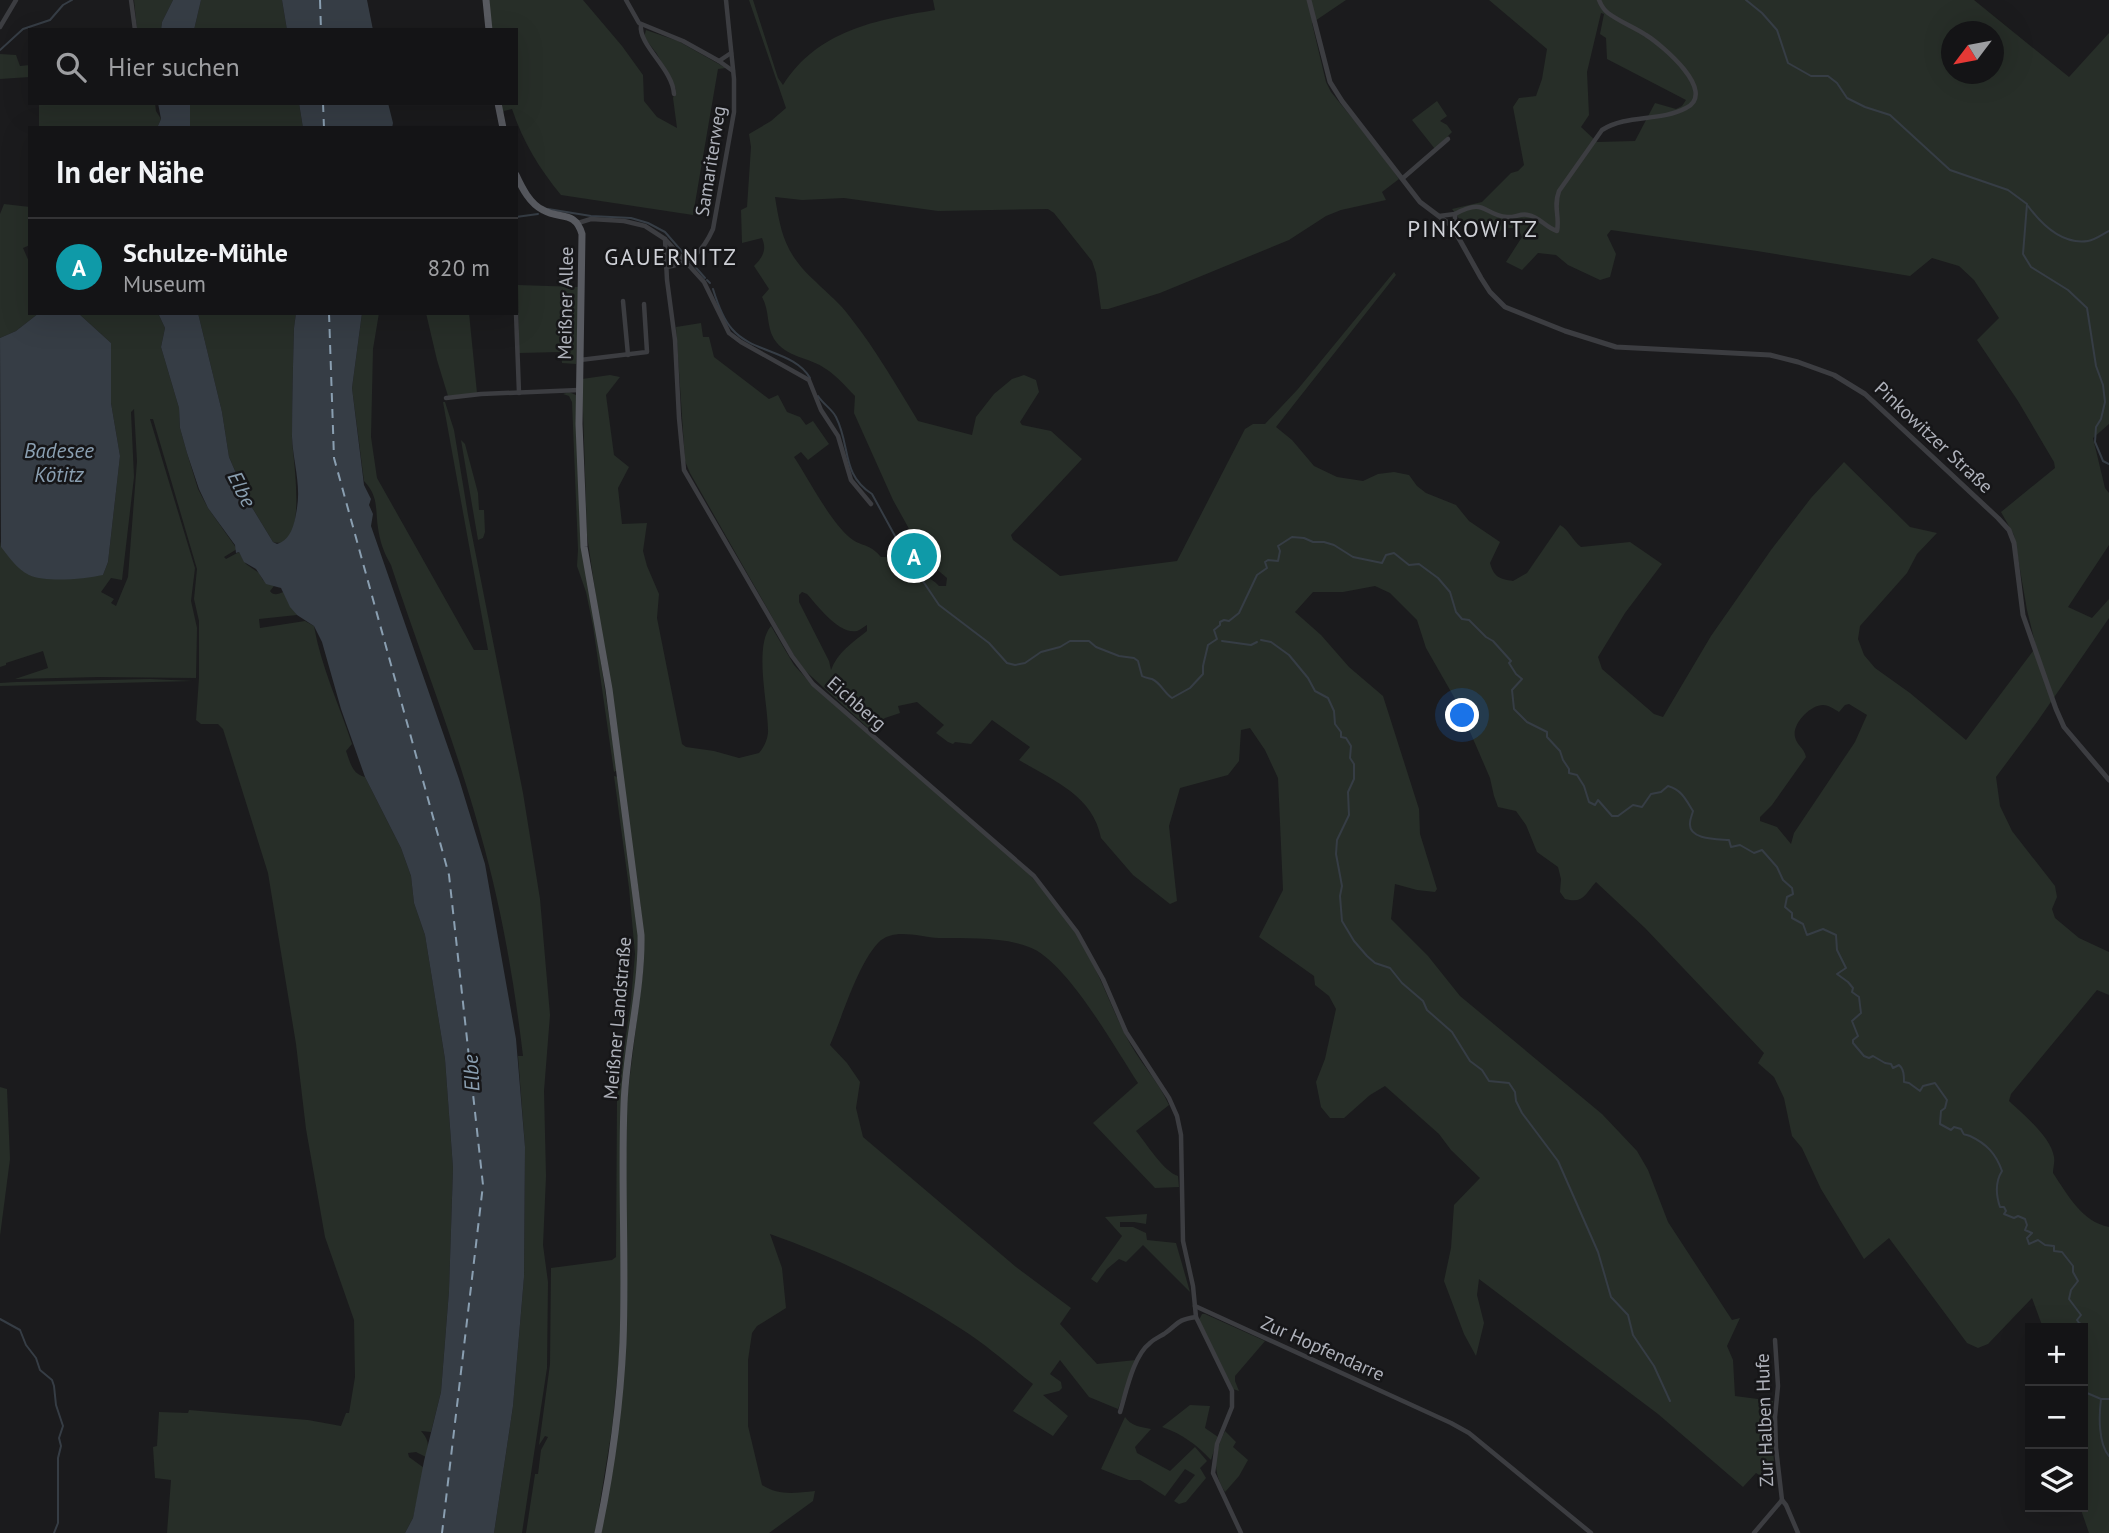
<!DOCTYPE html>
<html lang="de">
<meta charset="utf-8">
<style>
body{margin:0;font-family:"PT Sans",sans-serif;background:#212123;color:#f1f3f6}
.controls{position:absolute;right:21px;bottom:21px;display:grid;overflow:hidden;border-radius:0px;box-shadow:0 7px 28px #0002}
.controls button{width:63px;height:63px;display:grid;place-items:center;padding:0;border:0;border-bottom:2px solid #333335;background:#141416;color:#f1f3f6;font:35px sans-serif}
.compass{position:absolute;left:1941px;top:21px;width:63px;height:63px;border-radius:50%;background:#141416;box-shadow:0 7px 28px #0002;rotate:238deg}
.you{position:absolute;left:1463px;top:716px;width:24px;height:24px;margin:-18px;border:5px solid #fff;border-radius:50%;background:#1a73e8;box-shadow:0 0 0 10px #1a73e833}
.badge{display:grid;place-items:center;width:46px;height:46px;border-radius:50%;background:#e0af4f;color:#fff;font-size:23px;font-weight:700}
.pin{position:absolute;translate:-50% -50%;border:4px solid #fff;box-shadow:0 2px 7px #0006}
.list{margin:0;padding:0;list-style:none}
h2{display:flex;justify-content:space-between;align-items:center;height:91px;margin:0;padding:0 28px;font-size:30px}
h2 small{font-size:23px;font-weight:400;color:#9d9ea1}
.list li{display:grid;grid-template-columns:46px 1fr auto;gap:21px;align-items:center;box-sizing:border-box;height:98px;padding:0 28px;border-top:2px solid #333335}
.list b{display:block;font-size:26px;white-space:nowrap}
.list p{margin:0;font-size:23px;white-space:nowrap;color:#9d9ea1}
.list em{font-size:23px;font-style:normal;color:#9d9ea1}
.icon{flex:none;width:38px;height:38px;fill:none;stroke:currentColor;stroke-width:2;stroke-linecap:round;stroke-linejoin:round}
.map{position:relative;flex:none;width:2109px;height:1533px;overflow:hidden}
.search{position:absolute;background:#141416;box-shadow:0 7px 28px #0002;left:28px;top:28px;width:490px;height:77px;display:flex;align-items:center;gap:18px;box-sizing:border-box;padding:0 24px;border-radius:0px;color:#9d9ea1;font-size:26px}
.panel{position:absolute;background:#141416;box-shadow:0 7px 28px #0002;left:28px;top:126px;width:490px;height:189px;border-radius:0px}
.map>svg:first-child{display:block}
</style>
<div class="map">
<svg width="2109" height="1533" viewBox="0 0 2109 1533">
<rect width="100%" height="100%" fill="#1b1b1d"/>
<g fill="#272e28" fill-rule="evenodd">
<polygon points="134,0 173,0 162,22 161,30 137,30"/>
<polygon points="201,0 282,0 287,30 194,30"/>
<path d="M488 0H583L622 46 643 75 644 101 657 117 677 128 673 98 676 89 657 54 644 37 646 30 678 41 726 68 718 69 693 215 561 195C539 168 523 142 512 109L504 111 503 113 501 103H516V30H492Z"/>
<path d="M749 0H753L778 78 783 85C818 30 876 20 935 10L933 0H1346L1312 23 1326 82 1331 92 1375 146 1399 179 1382 192 1386 200 1341 210 1326 216 1289 240 1160 293 1108 309H1101L1096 273 1092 261 1054 213 1048 209 938 211 844 198 802 200 775 197C781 235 786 255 816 282 828 294 840 303 850 317 876 350 896 385 918 421L972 435 976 417 994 394 1012 379 1024 375 1036 380 1039 392 1020 422 1022 425 1051 431 1082 459 1011 535 1013 540 1060 576 1177 561 1245 429 1253 424H1265L1298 389 1394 272 1396 275 1276 427 1292 440 1314 466 1337 477 1363 481 1378 474 1394 472 1409 475 1417 486 1426 493 1456 505 1469 521 1500 542 1490 563C1494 577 1499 579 1513 581L1527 573 1560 525C1569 530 1572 540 1581 547L1630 542 1662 564 1625 613 1598 657 1602 669 1654 714 1663 717 1711 636 1771 550 1811 498 1844 462 1910 527 1937 533 1917 554 1907 573 1860 626 1858 639 1864 655 1875 668 1910 693 1966 740 2036 647 2027 610 2014 535 2001 512 2055 468 2054 462 2018 401 1977 340 1999 318 1974 280 1959 266 1932 258 1910 276 1757 251 1611 230 1607 235 1616 254 1610 277 1600 280 1568 265 1556 255 1538 253 1522 270 1506 262 1522 237 1518 228H1503L1492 239 1489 227 1484 224 1460 220 1452 209 1482 202 1511 173 1518 171 1524 165 1513 107 1519 98 1536 96 1542 79 1547 49 1489 0H1974L2069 77 2109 33V424L2093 438 2105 488 2109 493V545L2068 607 2092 618 2109 599V618L2037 722 1996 777 2000 806 2012 831 2055 886 2057 897 2052 909 2055 918 2079 938 2109 952V995L2097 990 2011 1094 2009 1101C2023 1114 2051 1137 2054 1157 2055 1162 2053 1168 2053 1173 2067 1194 2082 1222 2109 1227V1533H2089L2080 1507H2083V1328H2043L2032 1298 1988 1344 1978 1348 1967 1343 1889 1238 1864 1259 1821 1189 1802 1148 1792 1136 1784 1098 1774 1077 1758 1063 1764 1053 1645 928 1596 882C1585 894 1584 904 1565 899L1560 892 1561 879 1558 867 1537 852 1526 825 1516 811 1498 807 1494 796 1490 778 1458 704 1426 648 1417 620 1390 593 1375 586 1343 592H1313L1295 612 1321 635 1349 667 1383 696 1419 809 1420 834 1437 889 1435 892 1417 890 1395 884 1391 919 1428 956 1460 996 1602 1114 1637 1151 1648 1170 1668 1222 1732 1320 1740 1318 1727 1346 1733 1360 1735 1396 1773 1401 1772 1438 1775 1474 1769 1481 1756 1473 1743 1487 1658 1414 1479 1279 1477 1295 1484 1323 1476 1356 1464 1334 1444 1281 1451 1248 1454 1205 1480 1178 1451 1150 1439 1134 1385 1086 1370 1095 1344 1118H1330L1321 1107 1316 1082 1325 1059 1336 1009 1329 996 1315 985 1314 976 1259 937 1283 890 1278 778 1265 750 1250 728 1241 730 1239 761 1228 775 1180 788 1169 826 1177 901 1170 904 1133 875 1101 838C1093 795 1052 780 1019 760L1030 747 992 720 971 744 955 742 953 744 948 742 936 733 944 725 917 702 898 706 900 713 885 718 869 729 800 666 690 473 685 461 676 327 701 323 703 337H709L714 357 769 399 778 395 787 412 800 417 806 425 813 421 829 444 808 460 801 452 794 457C808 478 833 527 853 540 864 547 870 544 881 557 903 557 897 562 913 571 924 578 930 576 939 586H946L947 578 927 561 893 500 854 413 855 396C846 387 837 376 826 369 810 357 786 358 774 339 766 326 770 311 762 297L769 289 754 266C763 257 767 250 762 238L742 243 741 210 747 207 751 147 749 134 771 121 786 108ZM1601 13 1604 14 1600 34 1606 38 1607 59 1686 100 1682 106 1676 109 1655 103 1635 141 1597 142 1581 127 1589 115 1587 72ZM1952 32H1994V74H1952ZM802 592 807 594C817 605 839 635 857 631 860 630 863 627 867 625V631C853 642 837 653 831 670L829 661 799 602V595ZM1849 704 1867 715 1855 742 1794 833 1791 844 1777 827 1760 821V817L1772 805 1806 757C1804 747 1797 746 1795 737 1792 724 1810 705 1823 705 1829 705 1834 709 1839 712L1845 705Z"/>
<polygon points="0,54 16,55 20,66 30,65 30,77 0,79"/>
<polygon points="1437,101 1447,116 1440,121 1447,125 1452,132 1435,149 1412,120"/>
<polygon points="39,103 155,103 156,111 161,119 157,128 39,128"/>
<polygon points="190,103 299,103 303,128 190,128"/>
<polygon points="4,204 30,207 30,245 23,248 30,264 30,313 39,313 16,331 0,338 0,214"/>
<polygon points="518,285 579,287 576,364 562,363 561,352 519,353"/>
<path d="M78 313H158L165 328 161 347 179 408 180 428 187 453 198 489 208 508 237 549 224 557 226 559 239 552 246 564 259 573 263 580 274 586 270 591C273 596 279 594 283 592L297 615 259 619 260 628 305 621 314 626C321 667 339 704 352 744L346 751C350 762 352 774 365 777L401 848 411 876 414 903 425 935 445 1059 453 1168 449 1291 441 1392 431 1432 421 1431C429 1440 429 1445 426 1457L416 1452 408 1453 409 1457 424 1468 413 1518 405 1533H167L171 1480 155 1478 153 1447 157 1446 159 1412 188 1413 189 1410 308 1420 341 1426 346 1413H349L355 1377 354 1320 325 1237 306 1129 296 1044 268 873 223 729 218 724H201L196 720 199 678V621L194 599 197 569 153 419H150L195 568 191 601 197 628 196 678 99 677 15 679 48 668 43 651 6 663V665L0 667V541L1 547 103 575 108 562 120 456 111 403V343ZM134 409 137 461 128 577 116 606 111 603 114 599 101 592 111 578 122 580 134 477 131 412Z"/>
<path d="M198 313H296L294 328C293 364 292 400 292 437 292 454 310 553 273 542L248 501 229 457 222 412Z"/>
<path d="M362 313H379L373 349 371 437 377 478 474 650H488L443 402H445L454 430 468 515 523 793 540 899 550 1015 544 1091 546 1176 543 1245 548 1282 547 1368 522 1533H494L513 1406 524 1277 525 1147 518 1056H523C514 980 501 905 480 832 455 741 420 654 391 565 384 553 380 542 378 528 375 508 379 497 364 481L352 388Z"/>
<polygon points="426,313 469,313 477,393 448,396 437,360"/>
<path d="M610 375 620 377 606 395 614 455 629 467 618 488 622 524 647 523 643 551 647 566 659 594 657 618 682 744 686 747 714 751 739 758 759 753C764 747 767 741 768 733 769 707 753 647 771 626L794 665 816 689 1019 863C1038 884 1059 906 1074 930 1096 963 1108 1001 1126 1036 1138 1061 1158 1080 1169 1105L1136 1131C1147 1144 1163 1171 1178 1176L1179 1187 1155 1188 1093 1123 1138 1083C1115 1048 1066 960 1029 947 1000 936 969 939 939 938 919 937 893 927 878 943 857 966 843 1015 830 1045L847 1063 860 1082 856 1108 863 1137 1016 1267 1071 1308 1060 1324 1097 1364 1136 1360 1118 1409 1089 1397 1060 1360 1050 1374 1061 1382 1062 1388 1059 1391 1043 1395 1068 1416 1053 1436 1013 1411 1033 1384C1011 1367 989 1347 966 1332 904 1291 839 1258 770 1234L782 1268 786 1308 757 1326 752 1333 748 1360V1426L762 1485C779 1496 795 1493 815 1491L813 1501 769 1533H601L622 1381 627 1099 643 971 644 943 640 901 587 535 582 379Z"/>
<polygon points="569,392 576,395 577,400 580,523 617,770 614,772 593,626 586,592 577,566 578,550 572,402 569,396 563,394"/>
<polygon points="461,440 465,444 478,493 479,510 484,510 485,532 483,538 478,540"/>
<polygon points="150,679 193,681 0,686 0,683 16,682"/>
<polygon points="614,776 618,777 638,934 637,977 626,1054 620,1349 612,1428 595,1533 526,1533 535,1474 538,1474 541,1450 548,1437 545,1436 539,1445 550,1364 551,1268 612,1260 616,1257 617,1099 631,1000 635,954 629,888"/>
<polygon points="0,1087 7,1089 10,1159 0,1236"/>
<polygon points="1147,1214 1146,1224 1134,1222 1120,1222 1120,1227 1133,1227 1146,1233 1147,1240 1176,1243 1190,1292 1143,1245 1126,1262 1119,1259 1107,1269 1097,1283 1091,1279 1122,1236 1105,1217"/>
<polygon points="1202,1314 1205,1314 1265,1341 1235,1376 1235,1381 1239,1391 1233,1389 1199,1320"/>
<path d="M1190 1405 1210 1406 1205 1428 1218 1437 1211 1460C1196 1444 1182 1434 1162 1427Z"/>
<path d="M1125 1417C1131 1426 1141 1427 1151 1429L1135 1447 1137 1453 1170 1471 1195 1447 1207 1461 1200 1468 1206 1478 1186 1502 1179 1504 1174 1501 1195 1475 1185 1469 1165 1496 1140 1480H1129L1101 1469Z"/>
<path d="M1225 1431 1236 1442 1233 1447 1248 1460 1239 1476 1225 1492C1212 1471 1214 1453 1225 1431Z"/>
</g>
<g fill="#363d45">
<polygon points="173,0 201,0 194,30 161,30 162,22"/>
<polygon points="282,0 367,0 373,30 287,30"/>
<polygon points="158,103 190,103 190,128 157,128 161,119"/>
<polygon points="299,103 388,103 393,123 392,128 303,128"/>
<path d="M39 313H78L111 343V403L120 456 108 562 103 575C84 579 47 583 29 575 17 569 9 557 1 547L0 338 16 331Z"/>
<path d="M158 313H198L222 412 229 457 248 501 273 542 277 544C292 540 295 521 297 508 301 484 293 461 292 437 292 401 293 364 294 328L296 313H362L352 388 364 485 371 499 369 505 373 514 371 526 459 779 485 864 516 1039 525 1147 524 1277 513 1406 494 1533H405L413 1518 424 1461 441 1392 449 1291 453 1168 445 1059 425 935 414 903 411 876 401 848 365 777 341 709 322 642 314 626 297 615 290 607 281 588 266 584 256 569 244 562 239 552 236 553 235 545 208 508 199 489 187 453 180 428 179 408 161 347 165 328Z"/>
</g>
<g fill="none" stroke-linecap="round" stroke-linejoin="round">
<g stroke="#363d45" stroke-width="2">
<polyline points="1746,0 1762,13 1777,30 1788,63 1811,76 1828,76 1837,83 1847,98 1865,107 1890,115 1950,170 2008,190 2027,204 2023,254 2031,267 2068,290 2087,308 2096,366 2103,385 2105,402 2101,419 2096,427 2095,442 2103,461 2109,464"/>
<polyline points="0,50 23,29 50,20 63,5 72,0"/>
<path d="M2028 206C2042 225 2062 245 2088 241 2095 240 2103 234 2109 231"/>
<polyline points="548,209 591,216 631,218 648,223 665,232 705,278"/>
<polyline points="516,217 538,214"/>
<polyline points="707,280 710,283"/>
<path d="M713 289C717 302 723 319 732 329 752 353 795 351 810 378"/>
<path d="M818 396C823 404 832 409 836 417 851 447 841 474 872 494L906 556 939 605 989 643 1007 663 1015 665 1025 663 1041 652 1060 647 1070 641H1089L1096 647 1119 656 1134 658 1138 661 1142 676C1145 678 1149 678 1152 679 1161 683 1164 693 1172 698L1190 688 1203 674V666L1208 645 1217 639 1214 630 1220 625V622L1224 620 1229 621 1239 613 1257 575 1267 568 1265 562 1268 560 1278 561 1280 551 1278 546 1292 537 1304 538 1313 542H1324L1334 545 1353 557 1382 563 1386 555 1394 553 1409 565 1419 564 1438 578 1450 592 1456 612 1462 619 1469 620 1486 637 1493 641 1511 661 1509 663 1516 674 1522 679 1512 690 1514 709 1527 722 1547 732V737L1560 751 1563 760 1569 769V773L1577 775 1584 786 1589 802 1595 805 1598 800 1612 816H1618L1633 805 1642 807 1651 794 1661 792 1668 786C1682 790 1686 800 1693 811 1692 815 1690 819 1690 823 1688 841 1721 839 1729 840L1731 847 1740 845 1754 853 1762 850 1777 867 1783 880 1792 888 1793 894 1787 897 1785 907 1792 913V918L1803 924 1807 935 1823 929 1836 935 1837 950 1846 968 1837 974 1848 982 1853 988 1852 992 1859 997 1861 1013 1852 1021 1858 1036 1853 1040V1043L1864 1056 1869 1058 1873 1056 1885 1063 1891 1064 1893 1068 1899 1065C1904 1069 1904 1076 1904 1082L1909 1083 1920 1091 1923 1086 1935 1083 1947 1100 1945 1108 1941 1111 1940 1124 1951 1130 1954 1127 1961 1129C1966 1138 1961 1132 1970 1136 1987 1144 1996 1154 2002 1171 1995 1182 1996 1195 2000 1207H2004L2006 1211 2004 1214 2014 1218 2018 1216 2025 1219 2027 1225 2025 1230 2032 1233 2027 1238 2029 1244 2038 1240 2045 1245 2054 1246V1251L2062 1252 2073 1266V1272L2078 1281 2071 1290 2069 1299 2081 1315 2077 1320 2079 1323 2085 1326 2083 1333"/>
<polyline points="1261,640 1271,642 1289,655 1308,678 1315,691 1328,698 1334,711 1335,724 1341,732 1341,737 1346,738 1351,746 1350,758 1354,764 1354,779 1348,792 1349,815 1337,840 1336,854 1342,886 1340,896 1342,921 1354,941 1367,956 1375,963 1390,968 1402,983 1423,1001 1427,1010 1452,1032 1470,1061 1482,1070 1489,1081 1509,1083 1515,1092 1516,1101 1522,1113 1558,1161 1598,1252 1611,1297 1628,1315 1633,1335 1654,1366 1670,1401"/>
<polyline points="1222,641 1251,645 1257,642"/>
<polyline points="0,1319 20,1330 26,1345 36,1358 40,1370 52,1380 54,1386 56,1405 63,1426 59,1438 61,1446 58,1458 58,1523 54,1533"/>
<path d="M2083 1379 2087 1393 2101 1399C2099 1415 2098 1443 2109 1456"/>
<polyline points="2101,1399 2109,1399"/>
</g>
<g stroke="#8a9fb1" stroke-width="2" stroke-dasharray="9 7" stroke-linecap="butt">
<polyline points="320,0 321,30"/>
<polyline points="323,103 324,128"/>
<polyline points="329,313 334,458 449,875 483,1185 442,1533"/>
</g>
<g stroke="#3c3d41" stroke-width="4.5">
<polyline points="131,0 135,30"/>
<polyline points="626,0 639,23 683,41 719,61 731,53"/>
<path d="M641 25C638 45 673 69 674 94"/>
<polyline points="0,27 16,0"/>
<polyline points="719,61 733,71"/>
<polyline points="1403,178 1448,139"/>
<polyline points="1439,216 1455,214"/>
<polyline points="578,223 591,219 624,221 645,226 665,239 704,282 729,333 741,342 809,380 821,410 838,436 851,480 871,504"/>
<path d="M1455 229V214C1486 197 1483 215 1507 217 1514 218 1521 213 1528 215 1540 217 1546 228 1557 231 1560 216 1553 207 1559 191L1602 130C1627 114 1660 122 1686 108 1718 92 1662 45 1646 35 1634 27 1620 22 1608 13 1604 10 1601 5 1599 0"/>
<polyline points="665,239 667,280 675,340 679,418 684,470 792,656 813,684 1034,876 1077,932 1103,979 1126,1032 1169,1098 1177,1116 1181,1135 1183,1241 1193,1286 1196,1317 1232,1391 1232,1407 1217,1444 1213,1473 1241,1533"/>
<path d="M666 267C691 264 703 251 713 229L734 112V79L726 0"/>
<polyline points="623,301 628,355"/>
<polyline points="516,313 519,393"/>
<polyline points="580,360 647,352 644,304"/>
<polyline points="446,398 481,394 579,390"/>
<polyline points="1195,1306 1451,1423 1469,1433 1591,1533"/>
<path d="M1120 1412C1126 1393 1133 1356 1150 1343 1154 1339 1159 1337 1164 1334 1179 1324 1175 1320 1196 1317"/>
<polyline points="1782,1500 1786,1505 1798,1533"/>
<polyline points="1754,1533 1782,1500 1776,1448 1775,1417 1778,1386 1775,1340"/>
</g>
<polyline stroke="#3c3d41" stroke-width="5" points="1309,0 1330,82 1342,101 1420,202 1452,226 1481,278 1490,292 1505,307 1565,331 1616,347 1770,355 1798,362 1834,375 1865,394 1998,518 2009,530 2014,543 2023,615 2056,709 2064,727 2109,780"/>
<g stroke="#585a60" stroke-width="7">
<polyline points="486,0 489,30"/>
<polyline points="498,103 503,128"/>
<path d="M516 175C522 188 530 204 543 210 560 220 575 210 582 234L579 424 584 547 609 689 641 935C642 992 626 1047 624 1104 621 1184 626 1264 623 1343 620 1406 611 1471 598 1533"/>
</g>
</g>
<g text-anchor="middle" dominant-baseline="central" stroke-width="5" stroke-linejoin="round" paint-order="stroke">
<g font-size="19" fill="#afb2bb" stroke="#161618">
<text transform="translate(710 161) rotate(-81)">Samariterweg</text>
<text transform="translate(565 303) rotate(-89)">Meißner Allee</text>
<text transform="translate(1934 437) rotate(43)">Pinkowitzer Straße</text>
<text transform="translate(857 703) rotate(41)">Eichberg</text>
<text transform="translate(617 1018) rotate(-85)">Meißner Landstraße</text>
<text transform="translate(1323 1348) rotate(24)">Zur Hopfendarre</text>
<text transform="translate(1764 1420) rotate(-92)">Zur Halben Hufe</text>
</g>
<g font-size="21" font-style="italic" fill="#8a9fb1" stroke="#161618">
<text x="59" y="450">Badesee<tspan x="59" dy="24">Kötitz</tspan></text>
<text transform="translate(242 489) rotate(63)">Elbe</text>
<text transform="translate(471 1073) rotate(-93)">Elbe</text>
</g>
<g font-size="23" letter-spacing="2" fill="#cfd1d7" stroke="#161618">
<text x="1473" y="228">PINKOWITZ</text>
<text x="671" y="256">GAUERNITZ</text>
</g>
</g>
</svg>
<div class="controls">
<button>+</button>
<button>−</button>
<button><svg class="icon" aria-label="layers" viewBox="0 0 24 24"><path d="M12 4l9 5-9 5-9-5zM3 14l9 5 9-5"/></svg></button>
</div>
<svg class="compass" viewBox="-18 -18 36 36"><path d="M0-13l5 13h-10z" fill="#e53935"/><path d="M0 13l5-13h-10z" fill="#9d9ea1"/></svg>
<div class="you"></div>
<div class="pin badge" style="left:914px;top:556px;background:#0f9aa8">A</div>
<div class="search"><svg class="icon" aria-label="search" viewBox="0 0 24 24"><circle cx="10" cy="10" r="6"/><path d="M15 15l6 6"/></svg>Hier suchen</div>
<section class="panel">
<h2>In der Nähe<small></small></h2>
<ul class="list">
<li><span class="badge" style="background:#0f9aa8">A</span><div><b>Schulze-Mühle</b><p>Museum</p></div><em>820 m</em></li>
</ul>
</section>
</div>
